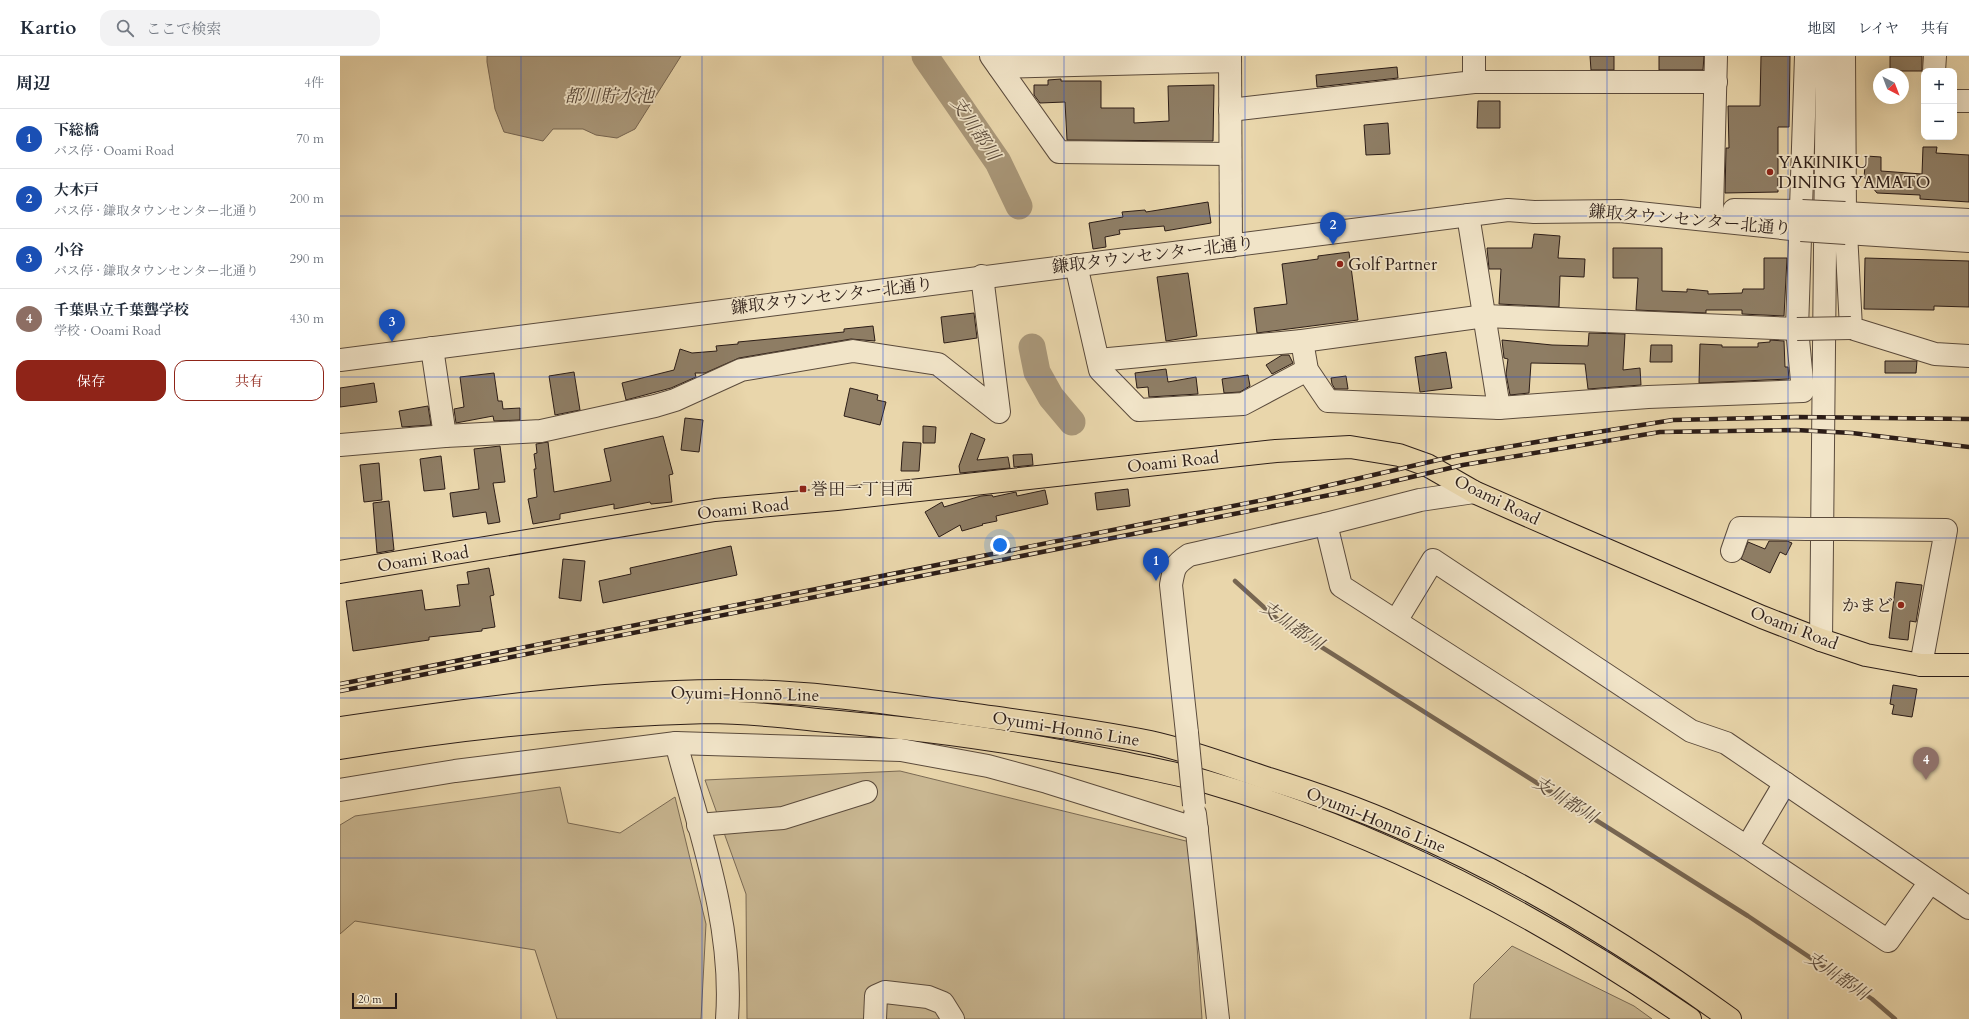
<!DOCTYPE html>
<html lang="ja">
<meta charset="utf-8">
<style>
body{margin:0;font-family:Cardo,"Noto Serif JP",serif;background:#f2f2f3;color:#1f2937}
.controls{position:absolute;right:12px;top:12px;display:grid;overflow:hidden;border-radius:8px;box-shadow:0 4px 16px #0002}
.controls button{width:36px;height:36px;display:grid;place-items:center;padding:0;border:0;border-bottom:1px solid #e0e1e3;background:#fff;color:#1f2937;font:20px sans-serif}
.compass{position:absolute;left:1533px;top:12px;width:36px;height:36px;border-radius:50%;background:#fff;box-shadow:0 4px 16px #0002;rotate:138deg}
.scale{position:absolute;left:12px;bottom:10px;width:45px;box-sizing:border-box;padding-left:4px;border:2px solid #2c1d17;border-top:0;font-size:11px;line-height:14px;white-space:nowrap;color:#2c1d17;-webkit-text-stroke:3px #f1e4c8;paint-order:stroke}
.you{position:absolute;left:660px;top:489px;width:14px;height:14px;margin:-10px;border:3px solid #fff;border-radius:50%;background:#1a73e8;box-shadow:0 0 0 6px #1a73e833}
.badge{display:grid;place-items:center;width:26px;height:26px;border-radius:50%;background:#8f2418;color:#fff;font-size:13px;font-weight:700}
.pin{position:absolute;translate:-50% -33px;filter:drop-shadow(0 1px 2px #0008)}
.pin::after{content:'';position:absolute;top:21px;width:14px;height:12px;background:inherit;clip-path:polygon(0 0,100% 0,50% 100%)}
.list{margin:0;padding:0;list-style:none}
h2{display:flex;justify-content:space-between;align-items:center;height:52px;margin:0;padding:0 16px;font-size:17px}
h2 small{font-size:13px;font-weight:400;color:#747a83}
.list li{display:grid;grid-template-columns:26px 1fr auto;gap:12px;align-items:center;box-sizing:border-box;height:60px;padding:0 16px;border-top:1px solid #e0e1e3}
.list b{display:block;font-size:15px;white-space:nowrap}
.list p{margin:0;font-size:13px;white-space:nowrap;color:#747a83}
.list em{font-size:13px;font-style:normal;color:#747a83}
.actions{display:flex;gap:8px;padding:12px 16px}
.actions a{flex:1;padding:9px 0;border:1px solid #8f2418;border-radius:12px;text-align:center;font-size:14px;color:#8f2418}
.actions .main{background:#8f2418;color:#fff}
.icon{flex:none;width:22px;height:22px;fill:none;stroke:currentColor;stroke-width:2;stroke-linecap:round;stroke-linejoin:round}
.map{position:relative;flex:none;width:1629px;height:963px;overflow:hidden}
header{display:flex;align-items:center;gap:24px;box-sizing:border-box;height:56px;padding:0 20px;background:#fff;border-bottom:1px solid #e0e1e3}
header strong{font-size:19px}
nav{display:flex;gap:22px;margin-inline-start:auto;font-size:14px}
.search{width:280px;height:36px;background:#f2f2f3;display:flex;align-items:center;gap:10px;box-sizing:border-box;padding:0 14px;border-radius:12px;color:#747a83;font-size:15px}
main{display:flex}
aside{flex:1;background:#fff}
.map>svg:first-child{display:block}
</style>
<header>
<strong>Kartio</strong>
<div class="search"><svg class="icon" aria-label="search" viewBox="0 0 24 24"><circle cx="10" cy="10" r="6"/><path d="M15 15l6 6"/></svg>ここで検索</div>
<nav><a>地図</a><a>レイヤ</a><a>共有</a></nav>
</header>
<main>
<aside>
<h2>周辺<small>4件</small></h2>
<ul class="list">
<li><span class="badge" style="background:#1a4fb4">1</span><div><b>下総橋</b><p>バス停 · Ooami Road</p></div><em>70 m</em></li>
<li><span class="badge" style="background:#1a4fb4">2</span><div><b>大木戸</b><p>バス停 · 鎌取タウンセンター北通り</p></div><em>200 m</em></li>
<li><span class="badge" style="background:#1a4fb4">3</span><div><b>小谷</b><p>バス停 · 鎌取タウンセンター北通り</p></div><em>290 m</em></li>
<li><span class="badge" style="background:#8d6e63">4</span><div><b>千葉県立千葉聾学校</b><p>学校 · Ooami Road</p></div><em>430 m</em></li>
</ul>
<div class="actions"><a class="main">保存</a><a>共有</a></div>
</aside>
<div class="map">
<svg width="1629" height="963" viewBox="0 0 1629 963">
<rect width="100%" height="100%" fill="#e9d6ab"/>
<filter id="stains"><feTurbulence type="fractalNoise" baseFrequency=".005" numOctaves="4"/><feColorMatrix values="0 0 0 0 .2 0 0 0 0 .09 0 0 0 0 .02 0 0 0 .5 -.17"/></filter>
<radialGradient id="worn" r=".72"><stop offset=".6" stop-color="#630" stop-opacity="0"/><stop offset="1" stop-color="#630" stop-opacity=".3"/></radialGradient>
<g fill="#c9b792" stroke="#7a6a54">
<polygon points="560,715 850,786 862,963 407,963 406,838 365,724"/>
<polygon points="220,731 228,767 280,777 335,741 366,868 361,963 217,963 195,894 15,865 0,878 0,769 15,760"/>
<polygon points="1172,890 1294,950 1312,963 1130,963 1134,928"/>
</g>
<polygon fill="#a99779" stroke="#776652" points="147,0 341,0 295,73 277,82 256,79 243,73 213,73 203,85 164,76 155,53 147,6"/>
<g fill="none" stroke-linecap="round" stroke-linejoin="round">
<polyline stroke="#776652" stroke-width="4.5" points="895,525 937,563 1408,860 1532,943 1555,963"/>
<g stroke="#a99779" stroke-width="27">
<polyline points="585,0 658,106 679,150"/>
<polyline points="692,291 697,316 711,341 732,366"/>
</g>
</g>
<g fill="#8e7d64" stroke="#2c1d17">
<polygon points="1250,0 1274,0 1274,14 1251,14"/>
<polygon points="1319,0 1364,0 1363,14 1319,14"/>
<polygon points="1421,0 1450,0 1449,71 1438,71 1438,136 1385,137 1386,92 1389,92 1388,50 1420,50"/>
<rect x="1550" y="0" width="32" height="15"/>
<polygon points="1057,11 1058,22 977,31 976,19"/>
<polygon points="721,23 721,25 761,25 761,52 794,52 794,67 829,65 828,30 874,29 873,85 727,84 725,46 700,47 694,39 694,29 708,29 708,24"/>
<polygon points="1138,45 1160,45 1160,72 1137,72"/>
<polygon points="1048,67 1050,98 1026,99 1024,69"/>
<polygon points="1583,91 1597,91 1596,97 1629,99 1629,146 1580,143 1580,139 1537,137 1524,121 1526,100 1541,101 1541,115 1582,118"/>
<polygon points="868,146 871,167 825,175 824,170 779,174 780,178 765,181 766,191 753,193 749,167 783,161 782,156 805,154 806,156"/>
<polygon points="1194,178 1220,180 1218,202 1245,203 1244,221 1220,220 1219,251 1159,248 1161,213 1149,213 1147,192 1192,192"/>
<polygon points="1273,192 1322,192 1322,235 1347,236 1347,233 1368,235 1368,238 1402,237 1403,233 1424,233 1424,202 1447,202 1444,260 1402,258 1402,254 1366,254 1366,257 1296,254 1298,222 1273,222"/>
<polygon points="1009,196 1018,264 917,277 914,252 947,248 942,208 978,203 978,200"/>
<polygon points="1525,202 1629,205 1629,251 1594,250 1594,254 1524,253"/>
<polygon points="848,217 857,280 826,285 817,221"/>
<polygon points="634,257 637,282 604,287 601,261"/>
<polygon points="533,270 535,285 511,283 399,302 365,317 355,317 356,321 331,332 286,344 282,327 334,314 340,293 352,297 377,295 376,290 398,288 398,286 504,276 504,273"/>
<polygon points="1249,277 1285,278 1283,314 1300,312 1301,329 1248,333 1245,308 1191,307 1189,337 1170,339 1166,318 1168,303 1164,302 1162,284 1212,289 1248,290"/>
<polygon points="1430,284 1444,285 1445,311 1448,311 1449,323 1359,327 1360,288 1382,289 1382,291 1418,291 1418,287 1430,286"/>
<polygon points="1311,289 1332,289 1332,306 1310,306"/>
<polygon points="1106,296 1112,332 1080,336 1075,301"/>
<polygon points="942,299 949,299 953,307 932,318 926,309"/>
<polygon points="1545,305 1577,305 1576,317 1545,317"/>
<polygon points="826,313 828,326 856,321 858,338 809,341 808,331 797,332 795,317"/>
<polygon points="234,316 240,354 215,359 209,320"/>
<polygon points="154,317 158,345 162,345 163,353 180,352 180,364 154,365 153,360 116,367 114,353 124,351 120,321"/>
<polygon points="908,319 910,330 900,336 884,337 882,323"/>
<polygon points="1006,320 1008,333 995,333 992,328 991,322"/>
<polygon points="34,327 37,346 0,351 0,332"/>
<polygon points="510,332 538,339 537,344 546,346 540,369 504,360"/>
<polygon points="88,350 91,369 62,371 59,355"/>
<polygon points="345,362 363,364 359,396 341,394"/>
<polygon points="583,370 596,371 595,387 583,387"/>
<polygon points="631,377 645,383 637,404 668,401 670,412 620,417 619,410"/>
<polygon points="323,380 333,418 329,419 332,446 311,448 310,446 274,453 274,448 220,458 220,463 193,468 188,443 197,441 194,413 196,413 194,398 197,397 196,388 208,386 214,436 271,425 264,393"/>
<polygon points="563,386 581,387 579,415 561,415"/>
<polygon points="160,390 165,426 153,427 160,466 148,468 146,456 113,461 110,437 139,433 134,393"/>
<polygon points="692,398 693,409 674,411 673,399"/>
<polygon points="101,400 105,433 84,435 80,403"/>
<polygon points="39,407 42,444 24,446 20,409"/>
<polygon points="788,433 790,450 757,454 755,437"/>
<polygon points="705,434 708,448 656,460 657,465 642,468 643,469 622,475 620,469 599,481 585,456 602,446 604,451 641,440 652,439 653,441 676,436 677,440"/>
<polygon points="49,445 54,494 37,497 33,447"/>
<polygon points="1429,485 1447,485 1452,487 1446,499 1440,496 1430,517 1401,503 1408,486 1425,493"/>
<polygon points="391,490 397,519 263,547 259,525 291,518 290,512"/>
<polygon points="223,503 245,505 241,545 219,542"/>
<polygon points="149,512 154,539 150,540 155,571 142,573 142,575 89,581 89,584 13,595 6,545 82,534 85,554 120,550 117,529 129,528 127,516"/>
<polygon points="1556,526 1582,529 1576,566 1570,565 1568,584 1549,582"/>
<polygon points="1553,629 1577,633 1572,661 1552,658 1554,649 1550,648"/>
</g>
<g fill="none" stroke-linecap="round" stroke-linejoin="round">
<g stroke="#5b4b3c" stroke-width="24">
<g id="minor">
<polyline points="651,0 719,96 890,98"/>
<polyline points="890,0 891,190"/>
<polyline points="1504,0 1505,157 1511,272 1595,298 1629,300"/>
<polyline points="659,11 890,5"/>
<polyline points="1594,15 1595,0"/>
<polyline points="1134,26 1376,26"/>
<polyline points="1614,45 1629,45"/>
<polyline points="890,54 1134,26 1134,0"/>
<polyline points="1372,154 1376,0"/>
<polyline points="1394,154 1462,155"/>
<polyline points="1505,157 1629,164"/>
<polyline points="1128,159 1159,352"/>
<polyline points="1506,177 1629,185"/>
<polyline points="736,209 760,314 799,354 903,348 967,314"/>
<polyline points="962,285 967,314 988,345 1159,352 1308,341 1463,335 1457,273 1466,0"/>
<polyline points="92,292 105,380"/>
<polyline points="0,304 1168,154 1194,156 1280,155 1461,174"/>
<polyline points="758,304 962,285 1145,260 1457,273"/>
<polyline points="0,389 105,380 201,375 315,350 335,344 401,314 513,295 598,308 659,356 642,220"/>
<polyline points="986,468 1001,530 1407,791 1548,885 1590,826"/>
<polyline points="1504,473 1606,474 1581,609"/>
<polyline points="1392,495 1400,472 1467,473"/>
<polyline points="1056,565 1093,504 1351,675 1386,687 1629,852"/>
<polyline points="1481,584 1487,0"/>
<path d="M847 677 831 529C834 512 834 509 849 499L986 468 1080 444 1134 436"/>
<path d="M336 687C360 777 394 869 387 963"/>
<polyline points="0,734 115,715 336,687 561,694 648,710 707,726 857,773"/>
<polyline points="855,758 878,963"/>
<polyline points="358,769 443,762 526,736"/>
<polyline points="1407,791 1445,727"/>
<polyline points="535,963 536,940 545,936 588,941 603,947 613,963"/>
</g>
</g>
<g stroke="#2c1d17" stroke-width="24">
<g id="major">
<polyline points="0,516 375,454 497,443 936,395 1010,391 1059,399 1087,409 1134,436 1223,475 1422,561 1481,584 1526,599 1581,609 1629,609"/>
<path d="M0 672C126 654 252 636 380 635 461 634 541 646 621 657 684 666 748 673 810 686 851 695 890 710 929 723 974 737 1017 752 1060 771 1175 820 1288 889 1390 963"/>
<path d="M0 692C122 672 244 659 368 656 408 656 448 661 488 665 521 668 554 671 587 675 653 683 718 694 784 707 811 713 840 718 867 726 1041 776 1202 861 1350 963"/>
</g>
</g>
<use href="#minor" stroke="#f1e4c8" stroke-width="22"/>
<use href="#major" stroke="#e9d6ab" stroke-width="22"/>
<g stroke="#2c1d17" stroke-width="4.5">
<g id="rail">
<polyline points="0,628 943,440 1115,400 1214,383 1333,364 1457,361 1629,363"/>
<polyline points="0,635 1020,433 1123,409 1320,376 1456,374 1512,377 1629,391"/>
</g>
</g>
<use href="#rail" stroke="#f1e4c8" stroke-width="3" stroke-dasharray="9" stroke-linecap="butt"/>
<g stroke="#5b4b3c" stroke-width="24" stroke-linecap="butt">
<g id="minor-bridge">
<polyline points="1462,155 1505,157"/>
<polyline points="1461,174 1506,177"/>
<polyline points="1457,273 1511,272"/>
<polyline points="1467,473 1504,473"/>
<polyline points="847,677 854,749"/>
</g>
</g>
<use href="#minor-bridge" stroke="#f1e4c8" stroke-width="22"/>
</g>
<path fill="none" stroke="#1d4ed8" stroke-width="1" stroke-opacity="0.55" d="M181 0V963M362 0V963M543 0V963M724 0V963M905 0V963M1086 0V963M1267 0V963M1448 0V963M0 160H1629M0 321H1629M0 482H1629M0 642H1629M0 802H1629"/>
<g fill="#8f2418" stroke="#f1e4c8" stroke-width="1.5">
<circle cx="1430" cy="116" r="4"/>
<circle cx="1000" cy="208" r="4"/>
<rect x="459" y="429" width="8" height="8" rx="2"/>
<circle cx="1561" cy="549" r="4"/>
</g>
<g text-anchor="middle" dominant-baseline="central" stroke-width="3.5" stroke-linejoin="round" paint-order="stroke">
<g font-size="17" fill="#2c1d17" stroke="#f1e4c8" text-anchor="start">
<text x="1438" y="106">YAKINIKU<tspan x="1438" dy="20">DINING YAMATO</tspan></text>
<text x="1008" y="208">Golf Partner</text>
<text x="471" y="433">誉田一丁目西</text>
<text x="1553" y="549" text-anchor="end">かまど</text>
</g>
<g font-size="17" fill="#2c1d17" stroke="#f1e4c8">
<text transform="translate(1350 164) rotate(5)">鎌取タウンセンター北通り</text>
<text transform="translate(813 199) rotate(-7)">鎌取タウンセンター北通り</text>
<text transform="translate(492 240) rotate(-7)">鎌取タウンセンター北通り</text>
<text transform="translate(833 406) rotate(-6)">Ooami Road</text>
<text transform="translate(1157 444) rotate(26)">Ooami Road</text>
<text transform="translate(403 453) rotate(-6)">Ooami Road</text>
<text transform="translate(83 503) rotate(-9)">Ooami Road</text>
<text transform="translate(1454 572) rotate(21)">Ooami Road</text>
<text transform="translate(405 638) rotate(1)">Oyumi-Honnō Line</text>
<text transform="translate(726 673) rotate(9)">Oyumi-Honnō Line</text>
<text transform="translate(1036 764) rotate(22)">Oyumi-Honnō Line</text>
</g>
<g font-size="18" font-style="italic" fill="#584839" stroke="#f1e4c8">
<text x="269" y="40">都川貯水池</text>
<text transform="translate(635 73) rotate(56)">支川都川</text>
<text transform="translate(952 570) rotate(35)">支川都川</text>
<text transform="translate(1225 744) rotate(32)">支川都川</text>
<text transform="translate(1497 920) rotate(34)">支川都川</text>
</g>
</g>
<rect width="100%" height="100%" filter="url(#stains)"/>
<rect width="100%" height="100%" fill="url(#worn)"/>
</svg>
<div class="controls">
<button>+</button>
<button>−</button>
</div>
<svg class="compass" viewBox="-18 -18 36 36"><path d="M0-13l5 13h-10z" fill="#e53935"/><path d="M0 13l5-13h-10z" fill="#747a83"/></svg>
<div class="scale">20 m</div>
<div class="you"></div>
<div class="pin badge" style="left:816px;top:525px;background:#1a4fb4">1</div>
<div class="pin badge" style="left:993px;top:189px;background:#1a4fb4">2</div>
<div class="pin badge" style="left:52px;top:286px;background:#1a4fb4">3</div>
<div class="pin badge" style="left:1586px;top:724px;background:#8d6e63">4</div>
</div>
</main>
